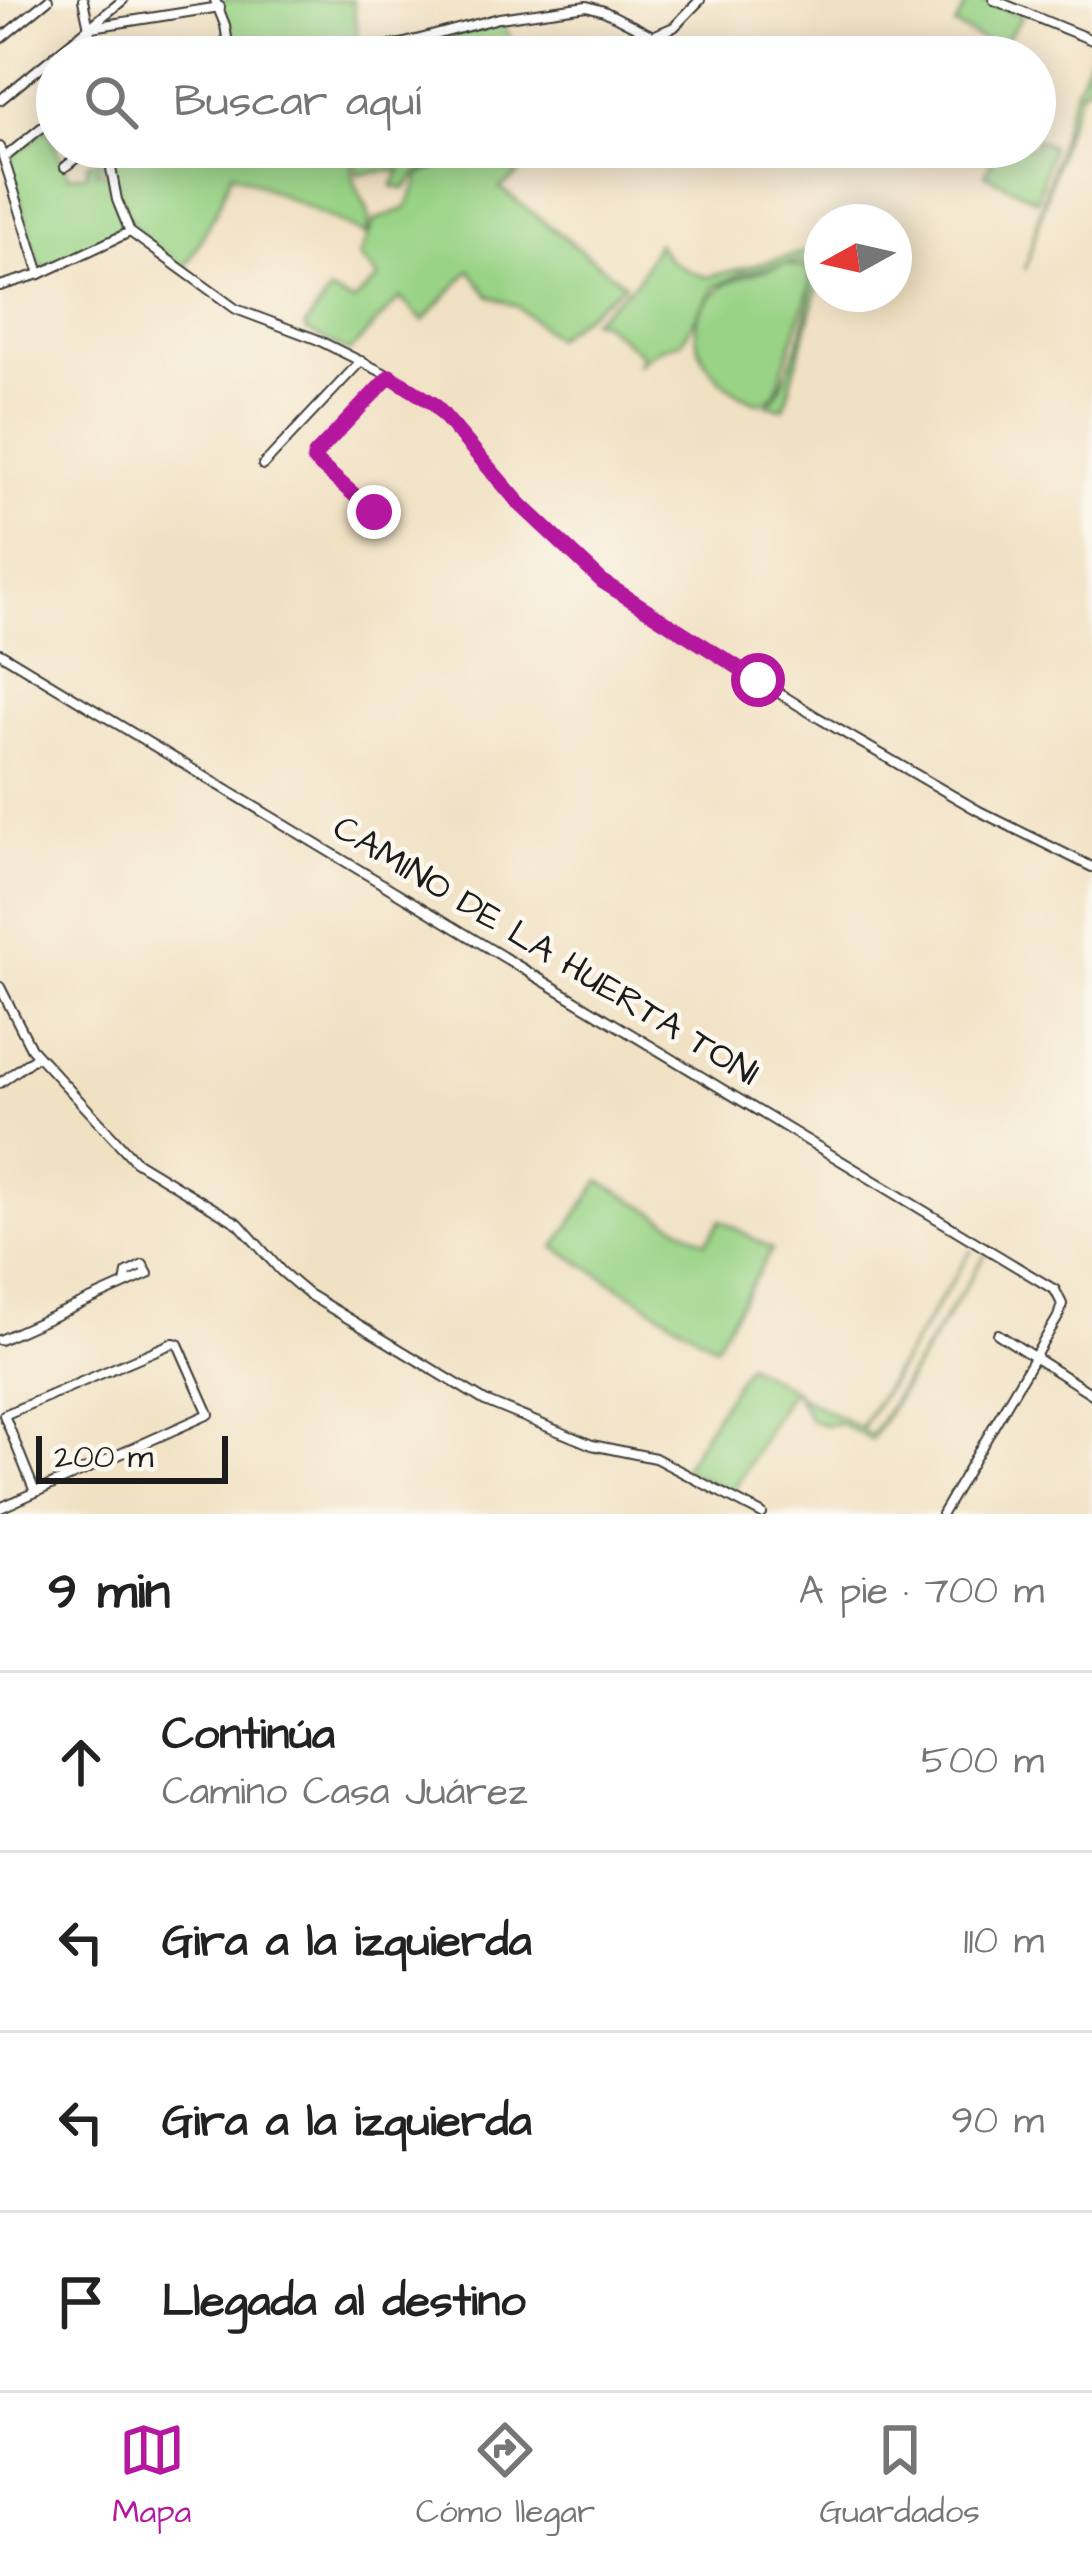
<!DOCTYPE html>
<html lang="es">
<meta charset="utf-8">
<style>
body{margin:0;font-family:"Architects Daughter",sans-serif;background:#f6f6f6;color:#222}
.compass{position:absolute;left:804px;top:204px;width:108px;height:108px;border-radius:50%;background:#fff;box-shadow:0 6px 30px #0003;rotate:262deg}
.scale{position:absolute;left:36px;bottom:30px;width:192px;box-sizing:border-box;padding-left:12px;border:6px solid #1c1c1c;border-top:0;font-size:33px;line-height:42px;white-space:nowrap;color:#1c1c1c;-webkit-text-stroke:9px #fbf7ec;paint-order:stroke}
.stop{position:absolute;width:36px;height:36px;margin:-27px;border:9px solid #b5179e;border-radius:50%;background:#fff}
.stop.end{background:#b5179e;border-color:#fff;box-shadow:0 3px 12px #0008}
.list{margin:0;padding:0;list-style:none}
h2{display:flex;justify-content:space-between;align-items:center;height:156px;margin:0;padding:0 48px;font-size:51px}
h2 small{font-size:39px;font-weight:400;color:#767676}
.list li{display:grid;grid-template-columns:78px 1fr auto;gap:36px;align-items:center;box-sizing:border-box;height:180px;padding:0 48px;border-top:3px solid #e0e0e0}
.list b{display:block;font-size:45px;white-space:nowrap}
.list p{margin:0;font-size:39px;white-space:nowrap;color:#767676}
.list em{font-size:39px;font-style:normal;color:#767676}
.icon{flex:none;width:66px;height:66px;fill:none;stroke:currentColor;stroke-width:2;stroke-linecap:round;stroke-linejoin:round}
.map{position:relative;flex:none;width:1092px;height:1514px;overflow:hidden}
.search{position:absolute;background:#fff;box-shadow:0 6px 30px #0003;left:36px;right:36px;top:36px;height:132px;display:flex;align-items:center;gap:30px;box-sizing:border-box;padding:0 42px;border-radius:66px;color:#767676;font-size:45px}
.sheet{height:876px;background:#fff}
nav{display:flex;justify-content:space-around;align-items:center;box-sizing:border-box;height:168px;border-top:3px solid #e0e0e0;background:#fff;font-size:33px;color:#767676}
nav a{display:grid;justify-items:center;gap:6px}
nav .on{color:#b5179e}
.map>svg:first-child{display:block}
</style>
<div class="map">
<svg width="1092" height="1514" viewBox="0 0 1092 1514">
<rect width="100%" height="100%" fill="#fbf7ec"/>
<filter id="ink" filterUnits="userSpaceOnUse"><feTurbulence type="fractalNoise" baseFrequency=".00833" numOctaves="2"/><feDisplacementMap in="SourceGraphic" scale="24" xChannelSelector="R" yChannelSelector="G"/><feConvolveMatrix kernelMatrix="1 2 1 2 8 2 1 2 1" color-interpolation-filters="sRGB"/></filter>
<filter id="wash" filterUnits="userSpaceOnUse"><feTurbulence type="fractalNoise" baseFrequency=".004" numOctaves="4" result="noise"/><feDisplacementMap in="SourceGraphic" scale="48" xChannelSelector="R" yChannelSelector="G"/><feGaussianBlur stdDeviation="2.7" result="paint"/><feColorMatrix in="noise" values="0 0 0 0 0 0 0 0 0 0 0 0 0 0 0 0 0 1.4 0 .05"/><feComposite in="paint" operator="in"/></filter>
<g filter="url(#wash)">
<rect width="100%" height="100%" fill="#f1e1c3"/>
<g fill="#99d386" stroke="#5a7851" stroke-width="3">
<path d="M217 0H353L358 46C325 50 261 66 231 53L227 22Z"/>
<polygon points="969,0 983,0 1023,16 993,57 981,57 988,43 955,26"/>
<polygon points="502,21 519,57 346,57 354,52 429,42"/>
<polygon points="1092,50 1088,85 1080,92 1065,132 1025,270 1068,109"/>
<polygon points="47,128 69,176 87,174 87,164 104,157 105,166 96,167 96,172 108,172 123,229 46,268 38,262 8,160"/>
<polygon points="1035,137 1051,147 1037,200 985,174 999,147 1035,147"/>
<path d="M111 147H350C351 160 352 176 357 188 366 209 374 211 366 235L232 172 215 214 184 270C128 227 119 219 111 147Z"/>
<path d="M353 147H475C447 170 425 157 405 189L392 186 401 170 358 174Z"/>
<polygon points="474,153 519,174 500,188 625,284 554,338 518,307 488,295 470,270 423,321 400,298 349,352 307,331 305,326 330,292 353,302 379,278 359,257 375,220 407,208 420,175"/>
<path d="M657 243C665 260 690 274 708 277L822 248V273L784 408 767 405C787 392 817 292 811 269L801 262 786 264 807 269 811 283 775 395 760 403C714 388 668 333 717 291 735 274 765 273 785 264L743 273 714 287 682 341 657 350 638 364 642 355 602 322 591 320 637 281Z"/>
<polygon points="600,1181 706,1242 721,1220 772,1249 715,1346 555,1247"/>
<polygon points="972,1249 863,1426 865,1435 873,1433 986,1253 871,1440 840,1423 826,1425 810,1420 796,1394 860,1428"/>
<polygon points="747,1364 795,1391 787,1396 732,1493 683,1468"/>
</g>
</g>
<g filter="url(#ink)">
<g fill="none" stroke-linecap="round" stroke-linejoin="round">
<g stroke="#3c3a35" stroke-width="12">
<g id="minor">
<polyline points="83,0 95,57"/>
<polyline points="215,0 225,25 230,57"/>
<polyline points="994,0 1092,40"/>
<polyline points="92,27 220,7"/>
<polyline points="0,39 48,0"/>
<polyline points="286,57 401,44 499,18 587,6 604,11 653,36 674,27 700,0"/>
<polyline points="0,100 123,0"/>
<polyline points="0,147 40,274 130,232 236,309 316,339 390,376 434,404 520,504 603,582 817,717 979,811 1092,867"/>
<polyline points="107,147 117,200 130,232"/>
<polyline points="4,158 57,115"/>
<polyline points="65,167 90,147"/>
<polyline points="0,286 40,274"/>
<polyline points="263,465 361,361"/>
<polyline points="374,512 314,460 315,455 390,376"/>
<polyline points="0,653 1055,1290 1062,1304 1058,1317 942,1514"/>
<polyline points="0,987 31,1048 135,1161 239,1224 281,1271 308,1294 485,1401 592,1445 655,1458 762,1514"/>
<polyline points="0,1083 37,1056"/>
<polyline points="998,1334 1092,1394"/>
<polyline points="0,1340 148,1274 143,1265 127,1273 125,1284"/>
<polyline points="0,1508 209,1414 178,1344 173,1343 4,1415 35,1492"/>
</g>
</g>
<use href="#minor" stroke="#fff" stroke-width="8"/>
</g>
</g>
<g fill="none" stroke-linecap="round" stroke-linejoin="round" filter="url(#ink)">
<polyline stroke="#b5179e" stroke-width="15" points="374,512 314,460 315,455 390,376 434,404 520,504 603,582 758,680"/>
</g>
<g text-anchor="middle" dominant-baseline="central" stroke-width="9" stroke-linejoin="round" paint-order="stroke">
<g font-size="36" fill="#1c1c1c" stroke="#fbf7ec">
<text transform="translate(546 951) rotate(31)">CAMINO DE LA HUERTA TONI</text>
</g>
</g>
</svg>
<svg class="compass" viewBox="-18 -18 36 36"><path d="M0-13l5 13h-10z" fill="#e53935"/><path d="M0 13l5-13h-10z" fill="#767676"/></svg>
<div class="scale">200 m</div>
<div class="stop" style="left:758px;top:680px"></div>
<div class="stop end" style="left:374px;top:512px"></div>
<div class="search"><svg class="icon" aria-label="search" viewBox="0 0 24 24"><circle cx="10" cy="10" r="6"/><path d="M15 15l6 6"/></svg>Buscar aquí</div>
</div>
<section class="sheet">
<h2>9 min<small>A pie · 700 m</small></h2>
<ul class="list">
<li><svg class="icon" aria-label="ahead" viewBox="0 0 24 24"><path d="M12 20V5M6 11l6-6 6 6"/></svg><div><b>Continúa</b><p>Camino Casa Juárez</p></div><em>500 m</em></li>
<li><svg class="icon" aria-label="left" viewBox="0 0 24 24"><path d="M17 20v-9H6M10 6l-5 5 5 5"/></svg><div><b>Gira a la izquierda</b></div><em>110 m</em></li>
<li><svg class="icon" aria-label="left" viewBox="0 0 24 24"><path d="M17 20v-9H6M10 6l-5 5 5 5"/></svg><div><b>Gira a la izquierda</b></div><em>90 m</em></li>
<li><svg class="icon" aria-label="arrive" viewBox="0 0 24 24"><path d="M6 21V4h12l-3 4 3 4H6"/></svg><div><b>Llegada al destino</b></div></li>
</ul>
</section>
<nav>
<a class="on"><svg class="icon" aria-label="map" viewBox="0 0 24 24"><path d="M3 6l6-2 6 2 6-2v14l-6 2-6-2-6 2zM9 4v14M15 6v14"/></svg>Mapa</a>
<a><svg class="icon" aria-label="directions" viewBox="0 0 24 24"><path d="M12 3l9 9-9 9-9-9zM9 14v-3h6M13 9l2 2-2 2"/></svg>Cómo llegar</a>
<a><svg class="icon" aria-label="saved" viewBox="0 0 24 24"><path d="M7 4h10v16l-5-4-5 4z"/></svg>Guardados</a>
</nav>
